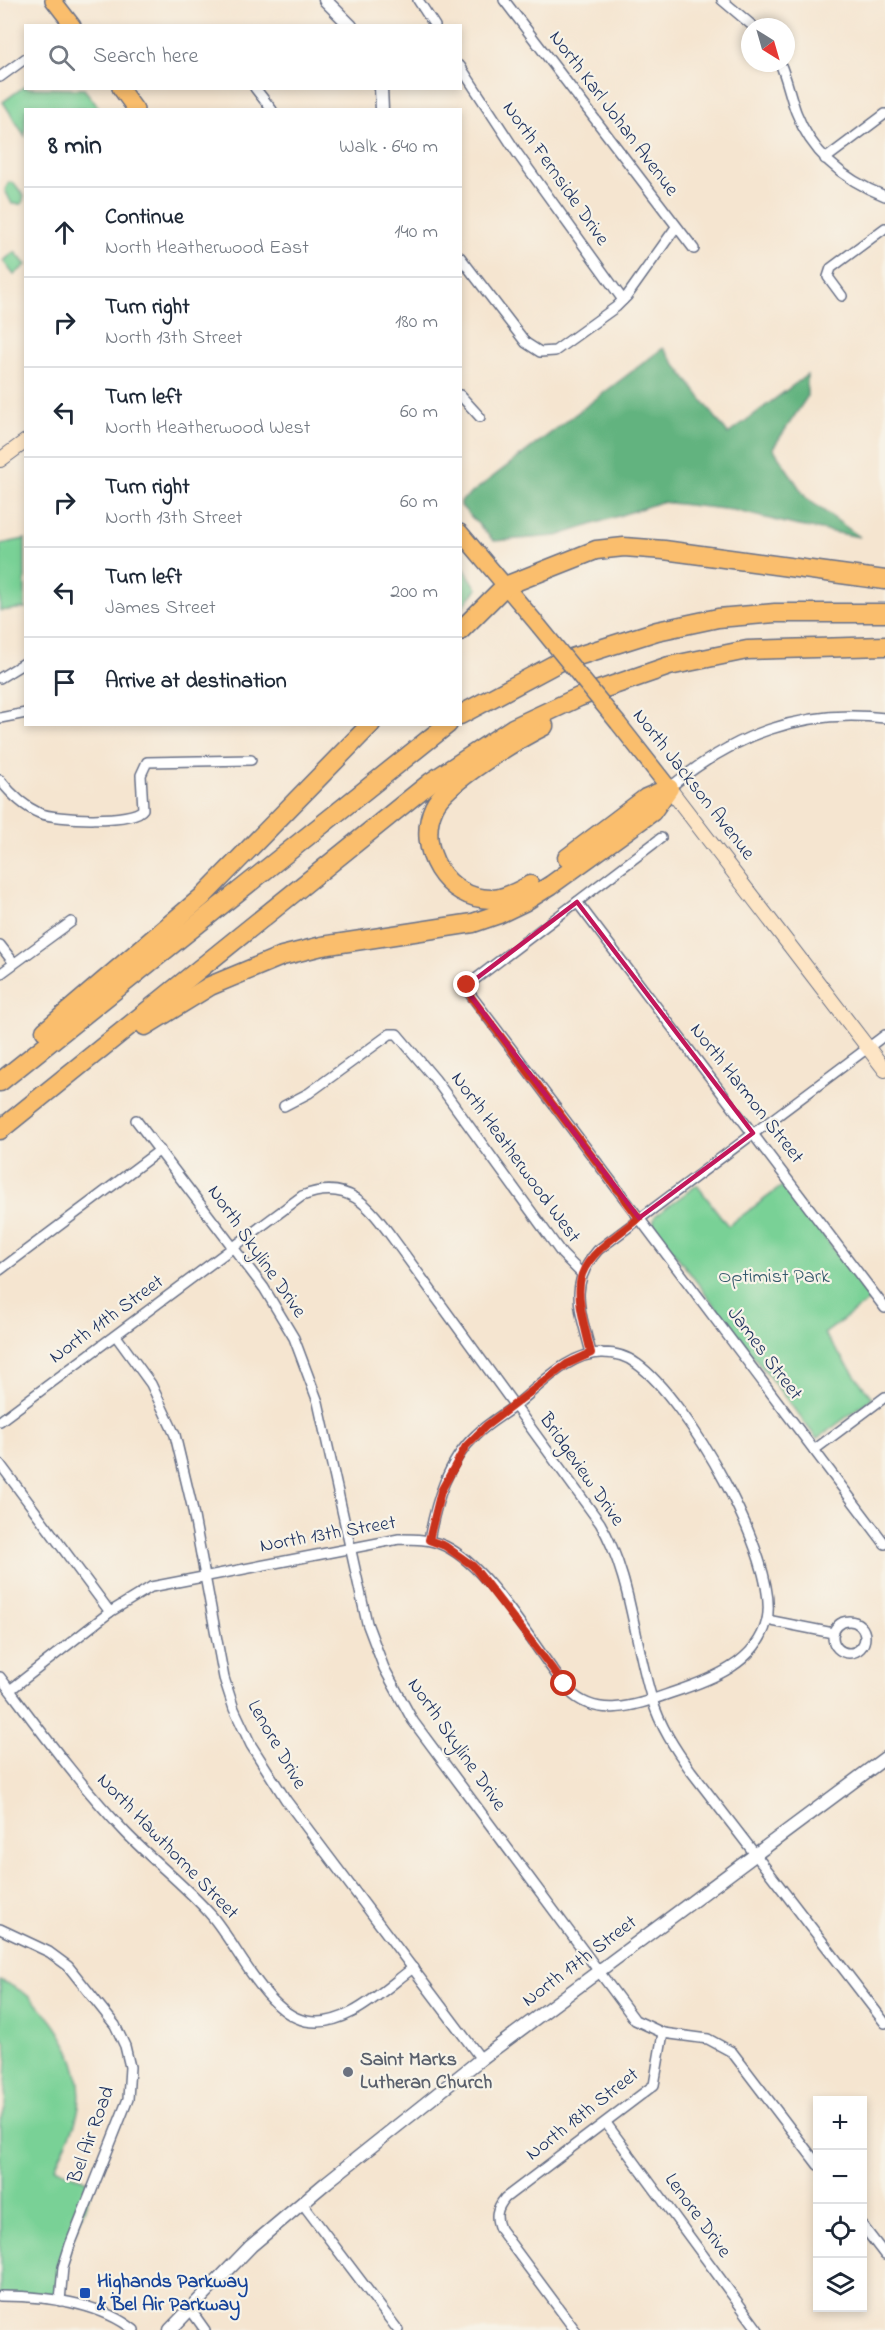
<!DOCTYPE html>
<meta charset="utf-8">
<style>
body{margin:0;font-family:"Indie Flower",sans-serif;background:#f6f6f7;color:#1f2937}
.controls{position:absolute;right:18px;bottom:18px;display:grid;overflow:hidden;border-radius:0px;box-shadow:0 3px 9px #0003}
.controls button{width:54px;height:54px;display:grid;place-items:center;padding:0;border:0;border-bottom:2px solid #e0e1e3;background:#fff;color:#1f2937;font:30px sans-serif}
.compass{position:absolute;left:741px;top:18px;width:54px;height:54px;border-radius:50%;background:#fff;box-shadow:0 3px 9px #0003;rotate:143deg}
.stop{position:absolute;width:18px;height:18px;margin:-14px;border:4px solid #c8321e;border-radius:50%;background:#fff}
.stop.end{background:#c8321e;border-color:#fff;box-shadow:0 2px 6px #0008}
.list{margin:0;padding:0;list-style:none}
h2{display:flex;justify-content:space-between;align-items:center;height:78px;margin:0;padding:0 24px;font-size:26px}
h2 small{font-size:20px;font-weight:400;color:#747a83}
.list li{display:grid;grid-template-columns:39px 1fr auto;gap:18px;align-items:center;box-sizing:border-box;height:90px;padding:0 24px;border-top:2px solid #e0e1e3}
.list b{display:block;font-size:22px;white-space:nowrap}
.list p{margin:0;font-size:20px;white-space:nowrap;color:#747a83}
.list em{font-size:20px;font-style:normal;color:#747a83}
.icon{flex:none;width:33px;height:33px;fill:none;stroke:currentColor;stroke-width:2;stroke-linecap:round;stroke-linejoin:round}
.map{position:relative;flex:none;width:885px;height:2330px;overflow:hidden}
.search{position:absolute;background:#fff;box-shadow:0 3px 9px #0003;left:24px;top:24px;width:438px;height:66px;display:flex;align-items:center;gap:15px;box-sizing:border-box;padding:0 21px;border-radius:0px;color:#747a83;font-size:22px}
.panel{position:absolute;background:#fff;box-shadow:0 3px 9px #0003;left:24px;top:108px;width:438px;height:618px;border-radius:0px}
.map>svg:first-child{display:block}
</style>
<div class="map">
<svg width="885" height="2330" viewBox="0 0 885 2330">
<rect width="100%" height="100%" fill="#f7f3e8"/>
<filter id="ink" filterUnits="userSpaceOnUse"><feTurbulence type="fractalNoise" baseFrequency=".0167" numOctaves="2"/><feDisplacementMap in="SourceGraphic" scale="12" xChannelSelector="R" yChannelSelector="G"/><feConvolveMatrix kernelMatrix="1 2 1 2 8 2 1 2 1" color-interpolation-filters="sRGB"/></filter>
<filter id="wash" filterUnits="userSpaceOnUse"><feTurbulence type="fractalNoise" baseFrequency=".008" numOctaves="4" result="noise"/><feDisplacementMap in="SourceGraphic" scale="24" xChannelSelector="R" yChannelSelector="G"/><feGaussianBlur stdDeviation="1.35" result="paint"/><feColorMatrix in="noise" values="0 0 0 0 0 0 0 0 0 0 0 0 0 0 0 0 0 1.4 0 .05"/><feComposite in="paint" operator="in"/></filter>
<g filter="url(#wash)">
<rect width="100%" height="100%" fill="#f5e5d0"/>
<g fill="#79d196" stroke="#4a807a" stroke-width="1.5">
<polygon points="25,86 26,88 84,89 100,109 26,110 25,136 3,102"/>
<polygon points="9,182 14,183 24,196 22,204 12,204 5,190"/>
<polygon points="15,252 26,265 14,275 3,261"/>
<polygon points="25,539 25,608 0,611 0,544"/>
<polygon points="460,562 477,589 461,608 460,608"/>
<polygon points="785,1184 871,1299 824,1334 872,1398 817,1439 653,1225 655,1216 697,1185 728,1226"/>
<path d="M0 1980C9 1985 20 1989 28 1996 62 2024 90 2075 76 2120 71 2136 62 2151 55 2167L94 2184 70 2245 60 2301 0 2296V2123L5 2109 7 2053 6 2044 0 2031Z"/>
</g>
<polygon fill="#62b37f" stroke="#3e716e" stroke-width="1.5" points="663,348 728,434 807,375 807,397 773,448 806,498 860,537 794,525 733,510 661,502 557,536 494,541 461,506 461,501"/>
</g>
<g filter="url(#ink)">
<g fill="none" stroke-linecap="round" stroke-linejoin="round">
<g stroke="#676f86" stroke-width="12">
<g id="minor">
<polyline points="418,0 435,26"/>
<polyline points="504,0 694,249"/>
<polyline points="722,0 754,27"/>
<path d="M780 63C787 79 790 96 796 112 812 154 844 180 885 196"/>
<polyline points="460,66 517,153 623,300"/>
<polyline points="0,77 26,58"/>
<polyline points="255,88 272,110"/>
<polyline points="825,159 885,114"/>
<polyline points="460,257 526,343 540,352 555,351 616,307 627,296 676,227"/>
<polyline points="842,296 828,277 831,268 885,228"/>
<polyline points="460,395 480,417"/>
<polyline points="0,678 26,662"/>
<polyline points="0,718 26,713"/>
<path d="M0 780C11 794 23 806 39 813 55 820 134 823 143 809L141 775 147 762 251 760"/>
<path d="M669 788C734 735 800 708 885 718"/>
<polyline points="661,838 469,984 467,990 885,1544"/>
<polyline points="577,902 885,1308"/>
<polyline points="0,945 14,963"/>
<polyline points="0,974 71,922"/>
<polyline points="284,1106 309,1093 390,1034 397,1034 435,1079 562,1254 581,1273"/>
<polyline points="136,1120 264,1288 294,1338 318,1402 367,1623 384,1668 413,1721 635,2020 663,2033 708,2039 732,2052 818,2165"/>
<polyline points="0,1270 160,1150"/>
<polyline points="116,1336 151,1384 175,1435 192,1506 224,1678 234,1709 251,1745 286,1800 481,2059"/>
<path d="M591 1353C581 1312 567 1285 598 1250L885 1035"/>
<path d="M0 1421 302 1196C353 1176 373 1212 400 1248L600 1523C631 1575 634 1642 652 1699 660 1726 675 1749 691 1771L885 2023"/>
<polyline points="814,1450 885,1397"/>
<polyline points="0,1464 110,1612"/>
<polyline points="767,1620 833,1633"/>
<circle cx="849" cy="1637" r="16"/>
<path d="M0 1677C40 1730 79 1784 126 1833 153 1861 185 1885 211 1915 237 1945 266 2013 306 2021 346 2029 383 1990 413 1968"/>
<path d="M10 1690 110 1612 151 1587 399 1539C415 1539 430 1539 445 1546 492 1569 534 1649 569 1691 599 1721 639 1704 674 1692 710 1680 757 1663 767 1620 780 1561 686 1398 637 1364 627 1356 615 1353 603 1353 569 1352 541 1385 516 1405 503 1415 488 1423 476 1435 447 1462 436 1502 429 1540"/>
<polyline points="0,1929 49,1952 68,1966 115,2025 125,2046 130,2067 128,2099 70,2245 63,2267 60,2301"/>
<polyline points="606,2123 758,2330"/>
<polyline points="302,2203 398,2330"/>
<polyline points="862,2225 885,2255"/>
<path d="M0 2296C45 2296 99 2302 134 2330"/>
<polyline points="190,2309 205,2330"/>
<path d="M575 2330 500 2229C495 2217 496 2209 505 2198L654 2085 663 2033"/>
</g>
</g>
<g stroke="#676f86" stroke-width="15">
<g id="tertiary">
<polyline points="325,0 351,26"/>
<polyline points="381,88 382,110"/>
<polyline points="170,2330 251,2246 327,2182 481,2059 885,1758"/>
</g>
</g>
<g stroke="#676f86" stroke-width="16">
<g id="secondary">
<polyline points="0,460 26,441"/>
<polyline points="669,788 885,1070"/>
</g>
</g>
<g stroke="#676f86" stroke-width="18">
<g id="primary">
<polyline points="53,0 73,26"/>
<polyline points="120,88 136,110"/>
<polyline points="460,532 539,626"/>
<polyline points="618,723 669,788"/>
</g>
</g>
<g stroke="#676f86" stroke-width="21">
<g id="motorway">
<polyline points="460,631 505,586 596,550 624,547 664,550 885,580"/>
<polyline points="460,715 559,662 657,631 718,618 775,613 885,613"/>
<polyline points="567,858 646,798 667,789"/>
<path d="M530 885C519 891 505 899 492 899 446 900 415 848 434 807 445 782 518 739 544 726"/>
<polyline points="145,1026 210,986 282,956 322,946 473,923 499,914 524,902 551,885 652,812 669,788"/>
<polyline points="45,1031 202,897 371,724"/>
<polyline points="0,1082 448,724"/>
<polyline points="0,1130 431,782 513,728 579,697 669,666 747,650 885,646"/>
</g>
</g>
<use href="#minor" stroke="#fff" stroke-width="9"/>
<use href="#tertiary" stroke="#fff" stroke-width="12"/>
<use href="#secondary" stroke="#fde5c5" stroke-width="14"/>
<use href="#primary" stroke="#fabe6d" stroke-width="15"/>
<use href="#motorway" stroke="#fabe6d" stroke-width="18"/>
<g stroke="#676f86" stroke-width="18" stroke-linecap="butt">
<polyline id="primary-bridge" points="539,626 618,723"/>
</g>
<use href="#primary-bridge" stroke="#fabe6d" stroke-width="15"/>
</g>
</g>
<g fill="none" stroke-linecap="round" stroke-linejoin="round" filter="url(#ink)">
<path stroke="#c8321e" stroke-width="8" d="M467 985 471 997 639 1218C571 1269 571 1272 591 1353L567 1364 486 1426 466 1446 441 1491 429 1540 445 1546 473 1566 564 1684"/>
</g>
<path fill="none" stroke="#c2185b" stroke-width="4.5" stroke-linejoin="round" d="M577 902 753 1133 639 1218 467 991 469 984Z"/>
<circle fill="#6b7280" stroke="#f7f3e8" stroke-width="2" cx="348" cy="2072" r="6"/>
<rect fill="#1a4fb4" stroke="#f7f3e8" stroke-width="2" x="79" y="2287" width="12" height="12" rx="3"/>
<g text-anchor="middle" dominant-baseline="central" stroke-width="4.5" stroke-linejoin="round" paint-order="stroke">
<g font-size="20" fill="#1b2f5e" stroke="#f7f3e8">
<text transform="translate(613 114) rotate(53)">North Karl Johan Avenue</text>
<text transform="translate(555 174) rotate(55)">North Fernside Drive</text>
<text transform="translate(693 785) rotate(52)">North Jackson Avenue</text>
<text transform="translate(746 1094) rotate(52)">North Harmon Street</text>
<text transform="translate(515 1158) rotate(54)">North Heatherwood West</text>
<text transform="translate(256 1252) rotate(55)">North Skyline Drive</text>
<text transform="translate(107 1320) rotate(-36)">North 11th Street</text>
<text transform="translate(764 1354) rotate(53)">James Street</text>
<text transform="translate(581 1470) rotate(55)">Bridgeview Drive</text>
<text transform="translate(328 1535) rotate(-10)">North 13th Street</text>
<text transform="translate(276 1745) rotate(60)">Lenore Drive</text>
<text transform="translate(456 1745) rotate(55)">North Skyline Drive</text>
<text transform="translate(167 1847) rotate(46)">North Hawthorne Street</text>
<text transform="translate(580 1962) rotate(-37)">North 17th Street</text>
<text transform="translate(583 2115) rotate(-38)">North 18th Street</text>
<text transform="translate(92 2135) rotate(-70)">Bel Air Road</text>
<text transform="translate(697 2216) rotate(54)">Lenore Drive</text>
</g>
<g font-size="20" fill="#32586c" stroke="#f7f3e8">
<text x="774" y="1277">Optimist Park</text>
</g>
<g font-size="20" font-weight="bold" fill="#5b616d" stroke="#f7f3e8" text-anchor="start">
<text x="360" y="2060">Saint Marks<tspan x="360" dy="23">Lutheran Church</tspan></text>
</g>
<g font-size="20" font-weight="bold" fill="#164399" stroke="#f7f3e8" text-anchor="start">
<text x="97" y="2282">Highands Parkway<tspan x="97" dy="23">&amp; Bel Air Parkway</tspan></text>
</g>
</g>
</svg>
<div class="controls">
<button>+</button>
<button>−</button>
<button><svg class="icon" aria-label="locate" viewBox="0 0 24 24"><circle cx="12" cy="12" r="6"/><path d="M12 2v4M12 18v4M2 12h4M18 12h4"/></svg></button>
<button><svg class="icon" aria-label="layers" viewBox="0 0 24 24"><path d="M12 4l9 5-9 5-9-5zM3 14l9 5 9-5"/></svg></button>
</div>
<svg class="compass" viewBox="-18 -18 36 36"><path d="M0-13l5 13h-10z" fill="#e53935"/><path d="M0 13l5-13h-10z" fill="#747a83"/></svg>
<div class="stop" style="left:564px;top:1684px"></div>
<div class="stop end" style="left:467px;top:985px"></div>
<div class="search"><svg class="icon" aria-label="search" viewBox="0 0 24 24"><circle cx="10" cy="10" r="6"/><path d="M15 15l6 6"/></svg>Search here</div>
<section class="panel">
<h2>8 min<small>Walk · 640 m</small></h2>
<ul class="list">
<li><svg class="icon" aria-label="ahead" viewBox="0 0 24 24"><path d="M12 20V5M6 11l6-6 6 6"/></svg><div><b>Continue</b><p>North Heatherwood East</p></div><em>140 m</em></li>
<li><svg class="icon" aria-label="right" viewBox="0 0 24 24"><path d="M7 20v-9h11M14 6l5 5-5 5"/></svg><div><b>Turn right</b><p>North 13th Street</p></div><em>180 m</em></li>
<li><svg class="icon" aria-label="left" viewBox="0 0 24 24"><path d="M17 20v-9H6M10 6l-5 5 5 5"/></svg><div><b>Turn left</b><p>North Heatherwood West</p></div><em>60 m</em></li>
<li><svg class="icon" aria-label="right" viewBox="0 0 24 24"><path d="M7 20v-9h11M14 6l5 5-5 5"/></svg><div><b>Turn right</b><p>North 13th Street</p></div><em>60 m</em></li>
<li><svg class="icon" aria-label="left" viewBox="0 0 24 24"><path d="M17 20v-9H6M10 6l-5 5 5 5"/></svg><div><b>Turn left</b><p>James Street</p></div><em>200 m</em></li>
<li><svg class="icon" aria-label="arrive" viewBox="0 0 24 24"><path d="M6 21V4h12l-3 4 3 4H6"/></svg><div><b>Arrive at destination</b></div></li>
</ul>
</section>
</div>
